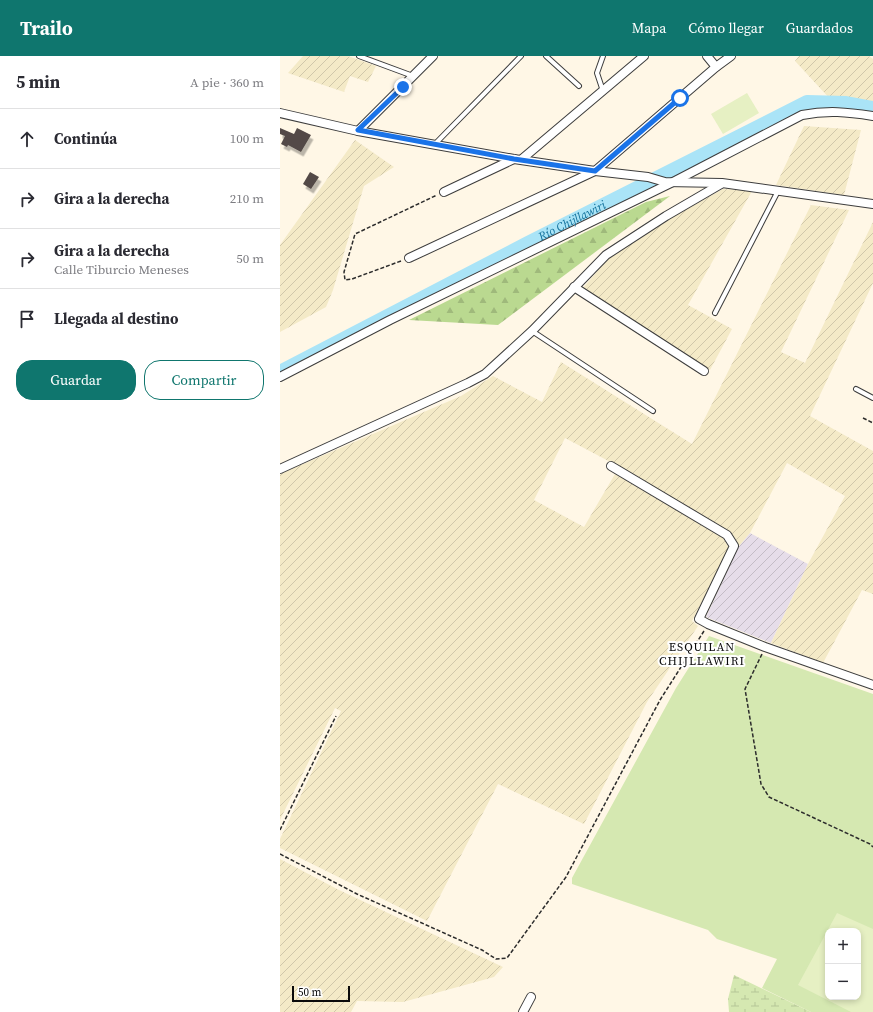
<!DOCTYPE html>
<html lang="es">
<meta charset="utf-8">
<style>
body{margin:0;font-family:"Source Serif 4",serif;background:#f2f2f3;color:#2b2b33}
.controls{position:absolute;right:12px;bottom:12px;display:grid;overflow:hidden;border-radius:8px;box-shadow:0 2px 6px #0003}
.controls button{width:36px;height:36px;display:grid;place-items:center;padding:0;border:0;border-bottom:1px solid #e1e1e2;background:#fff;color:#2b2b33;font:20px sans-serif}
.scale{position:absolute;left:12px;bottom:10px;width:58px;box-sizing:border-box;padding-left:4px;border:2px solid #0a0a0a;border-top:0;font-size:11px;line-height:14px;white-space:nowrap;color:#0a0a0a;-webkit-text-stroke:3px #fff;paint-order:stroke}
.stop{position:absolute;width:12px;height:12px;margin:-9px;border:3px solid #1a73e8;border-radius:50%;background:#fff}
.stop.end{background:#1a73e8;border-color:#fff;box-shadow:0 1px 4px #0008}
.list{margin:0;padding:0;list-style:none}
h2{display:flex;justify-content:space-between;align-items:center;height:52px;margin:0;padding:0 16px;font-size:17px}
h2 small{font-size:13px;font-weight:400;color:#7c7c81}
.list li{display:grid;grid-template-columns:26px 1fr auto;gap:12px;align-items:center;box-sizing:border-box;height:60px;padding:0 16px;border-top:1px solid #e1e1e2}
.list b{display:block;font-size:15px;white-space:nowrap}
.list p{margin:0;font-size:13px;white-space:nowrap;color:#7c7c81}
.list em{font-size:13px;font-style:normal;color:#7c7c81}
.actions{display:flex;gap:8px;padding:12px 16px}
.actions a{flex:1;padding:9px 0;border:1px solid #0f766e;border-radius:16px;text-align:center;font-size:14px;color:#0f766e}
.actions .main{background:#0f766e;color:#fff}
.icon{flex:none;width:22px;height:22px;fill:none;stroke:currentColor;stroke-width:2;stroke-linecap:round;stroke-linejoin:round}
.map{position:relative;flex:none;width:593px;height:956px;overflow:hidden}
header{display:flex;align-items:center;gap:24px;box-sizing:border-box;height:56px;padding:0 20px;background:#0f766e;color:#fff}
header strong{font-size:19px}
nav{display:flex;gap:22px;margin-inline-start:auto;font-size:14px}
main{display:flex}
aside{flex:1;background:#fff}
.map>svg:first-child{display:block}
</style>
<header>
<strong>Trailo</strong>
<nav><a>Mapa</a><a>Cómo llegar</a><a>Guardados</a></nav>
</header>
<main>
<aside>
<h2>5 min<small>A pie · 360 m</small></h2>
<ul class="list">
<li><svg class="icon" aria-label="ahead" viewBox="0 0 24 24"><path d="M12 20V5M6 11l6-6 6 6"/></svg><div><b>Continúa</b></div><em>100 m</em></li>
<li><svg class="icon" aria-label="right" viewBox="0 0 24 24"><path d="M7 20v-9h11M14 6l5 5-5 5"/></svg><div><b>Gira a la derecha</b></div><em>210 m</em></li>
<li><svg class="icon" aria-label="right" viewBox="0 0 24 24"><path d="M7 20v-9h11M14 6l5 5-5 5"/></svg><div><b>Gira a la derecha</b><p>Calle Tiburcio Meneses</p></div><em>50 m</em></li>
<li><svg class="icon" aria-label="arrive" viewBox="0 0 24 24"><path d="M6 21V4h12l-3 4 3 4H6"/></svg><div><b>Llegada al destino</b></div></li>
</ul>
<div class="actions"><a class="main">Guardar</a><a>Compartir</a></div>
</aside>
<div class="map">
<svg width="593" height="956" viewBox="0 0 593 956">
<defs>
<pattern id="industrial-furrows" width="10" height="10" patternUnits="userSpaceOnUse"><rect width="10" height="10" fill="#e6dde9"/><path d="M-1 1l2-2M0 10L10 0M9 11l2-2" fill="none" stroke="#c4bcc6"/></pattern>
<pattern id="farmland-furrows" width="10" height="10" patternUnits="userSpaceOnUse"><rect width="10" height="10" fill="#f4eac7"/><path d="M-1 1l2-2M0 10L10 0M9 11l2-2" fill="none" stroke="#d0c7aa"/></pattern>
<pattern id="forest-firs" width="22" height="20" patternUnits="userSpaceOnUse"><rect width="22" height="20" fill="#bad990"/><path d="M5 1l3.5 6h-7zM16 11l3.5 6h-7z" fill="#9fb97b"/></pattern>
<pattern id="wetland-marsh" width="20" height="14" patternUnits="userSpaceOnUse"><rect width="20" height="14" fill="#d5e8b1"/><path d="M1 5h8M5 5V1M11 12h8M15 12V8" fill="none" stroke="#b6c697"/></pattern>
<filter id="shadow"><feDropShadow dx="2.5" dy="4.5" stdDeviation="0" flood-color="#0004"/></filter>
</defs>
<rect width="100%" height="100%" fill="#fff7e6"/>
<polygon fill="url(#industrial-furrows)" points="470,477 528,508 491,587 426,561 459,490"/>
<g fill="url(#farmland-furrows)">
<polygon points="23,0 68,0 96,10 88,26 70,20 64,36 8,17"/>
<polygon points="519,0 589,0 593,3 593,47 572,43 551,44 515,5"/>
<polygon points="524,70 581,74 564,139 496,129"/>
<polygon points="75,84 114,111 84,130 53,234 46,251 0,276 0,189"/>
<polygon points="443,133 472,135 408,249 452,273 430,314 303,232 327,204 393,161"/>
<polygon points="531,149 569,154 501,296 525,307 593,166 593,227 530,360 593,395 593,538 582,534 543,607 491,587 528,508 565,440 507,407 470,477 459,490 448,475 336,409 285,382 254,444 304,471 335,418 443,482 449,492 412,565 418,570 367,646 304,768 218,728 147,865 0,792 0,783 61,655 55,652 0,764 0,418 181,340 213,320 262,346 281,306 412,388"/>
<polygon points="0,803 59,834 223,911 214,921 123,946 77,945 71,956 0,956"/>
</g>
<polygon fill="url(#forest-firs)" points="390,140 218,269 129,264 366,146"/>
<polygon fill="url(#wetland-marsh)" points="454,919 531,956 449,956 448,943"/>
<path fill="#d5e8b1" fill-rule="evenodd" d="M429 580 593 638V956H531L482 932 497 903 437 883 428 874 292 828V822L396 632ZM548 875H578V941H548Z"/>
<g fill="#e6f0c3" fill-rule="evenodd">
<polygon points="467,37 479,57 443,78 431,58"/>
<path d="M557 857 593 873V956H571L518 929ZM548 875H578V941H548Z"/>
</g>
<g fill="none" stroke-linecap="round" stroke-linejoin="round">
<path stroke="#aae4f7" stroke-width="14" id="s1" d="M0 316 248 187 527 46 565 47 593 52"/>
</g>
<g fill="#524946" filter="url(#shadow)">
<polygon points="0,72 14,78 17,72 31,79 21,96 8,89 7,91 1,88 5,80 0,78"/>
<polygon points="30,116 39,121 31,133 23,128"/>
</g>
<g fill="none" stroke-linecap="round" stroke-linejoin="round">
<g stroke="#3d3d3d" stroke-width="6">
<g id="service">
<polyline points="79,0 133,20"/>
<polyline points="266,0 299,30"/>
<polyline points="323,0 317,17 323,35"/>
<polyline points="155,88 241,0"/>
<polyline points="435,257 498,135"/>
<polyline points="252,275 373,355"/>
<polyline points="576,333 593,342"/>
</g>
</g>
<g stroke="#3d3d3d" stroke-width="10">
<g id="minor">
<polyline points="427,0 436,11"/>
<polyline points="0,57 78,75 234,103 315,115 368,121 385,126 442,127 593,148"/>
<polyline points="78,75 153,0"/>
<polyline points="242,103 364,0"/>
<polyline points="164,136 234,103"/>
<polyline points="129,202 315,115 436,11 451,0"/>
<polyline points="294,231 424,315"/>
<path d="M0 321 110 264 393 126 522 59C548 54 567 56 593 60"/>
<polyline points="331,410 447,479 454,490 419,563 428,568 485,591 593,629"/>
<polyline points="0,413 188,327 205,318 252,275 326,199 386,160 441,128"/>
<polyline points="243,956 251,941"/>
</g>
</g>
<g stroke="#2c2c2c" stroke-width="1.5" stroke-dasharray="4 2" stroke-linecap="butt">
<polyline points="121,205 72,223 65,224 64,216 75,178 157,139"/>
<polyline points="583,362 593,367"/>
<polyline points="482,598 465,633 481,728 489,741 590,788 593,791"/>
<polyline points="0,774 56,660"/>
<polyline points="0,798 77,838 202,894 216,903 227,902 286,821 380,644 424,575"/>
</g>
<use href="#service" stroke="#fff" stroke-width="4"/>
<use href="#minor" stroke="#fff" stroke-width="8"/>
</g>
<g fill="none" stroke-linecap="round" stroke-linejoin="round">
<polyline stroke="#1a73e8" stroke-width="5" points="123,31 78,74 234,103 315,115 400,42"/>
</g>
<g text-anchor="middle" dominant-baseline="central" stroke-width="4" stroke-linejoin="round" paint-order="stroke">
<g font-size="12" font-style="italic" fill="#13719b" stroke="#fff">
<text stroke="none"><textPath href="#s1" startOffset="329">Río Chijllawiri</textPath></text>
</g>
<g font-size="12" letter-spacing="1" fill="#0a0a0a" stroke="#fff">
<text x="422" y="591">ESQUILAN<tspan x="422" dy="14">CHIJLLAWIRI</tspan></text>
</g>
</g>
</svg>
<div class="controls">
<button>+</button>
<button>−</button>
</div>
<div class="scale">50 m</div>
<div class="stop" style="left:400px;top:42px"></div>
<div class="stop end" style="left:123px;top:31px"></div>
</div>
</main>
